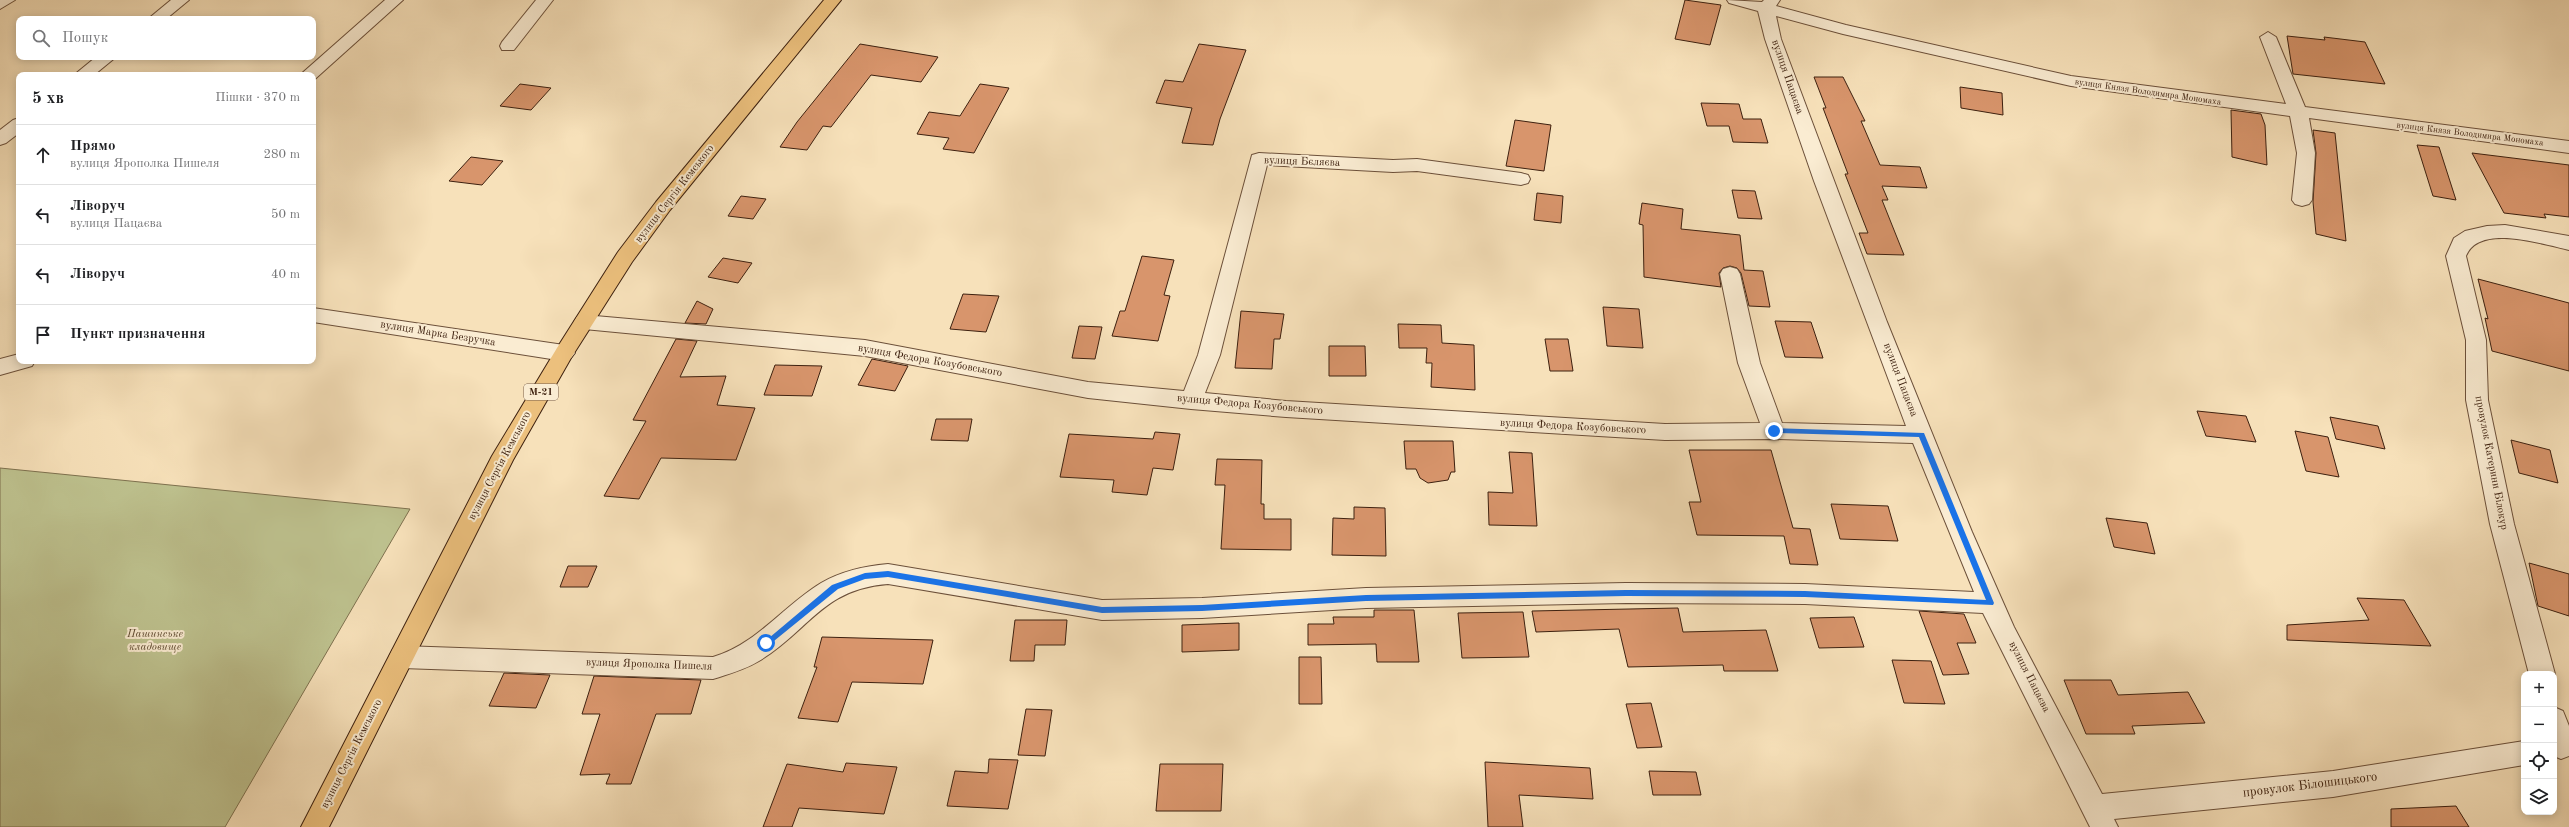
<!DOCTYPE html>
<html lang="uk">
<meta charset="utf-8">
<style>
body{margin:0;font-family:"Old Standard TT",serif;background:#f6f6f6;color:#202124}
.controls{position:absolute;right:12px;bottom:12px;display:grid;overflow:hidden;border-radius:8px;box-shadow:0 2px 10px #0003}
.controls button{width:36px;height:36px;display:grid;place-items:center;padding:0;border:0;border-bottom:1px solid #e0e0e0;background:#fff;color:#202124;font:20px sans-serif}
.stop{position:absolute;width:12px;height:12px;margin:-9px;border:3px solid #1a73e8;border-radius:50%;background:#fff}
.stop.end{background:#1a73e8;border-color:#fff;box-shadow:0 1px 4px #0008}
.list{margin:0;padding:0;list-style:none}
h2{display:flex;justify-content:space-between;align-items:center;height:52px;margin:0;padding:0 16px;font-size:17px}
h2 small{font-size:13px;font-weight:400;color:#757577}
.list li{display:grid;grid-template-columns:26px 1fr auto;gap:12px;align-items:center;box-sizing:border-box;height:60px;padding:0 16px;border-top:1px solid #e0e0e0}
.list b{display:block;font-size:15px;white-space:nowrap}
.list p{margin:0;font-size:13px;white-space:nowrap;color:#757577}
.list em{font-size:13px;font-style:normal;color:#757577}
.icon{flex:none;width:22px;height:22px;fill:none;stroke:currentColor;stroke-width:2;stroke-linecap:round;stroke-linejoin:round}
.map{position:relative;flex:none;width:2569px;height:827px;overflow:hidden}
.search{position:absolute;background:#fff;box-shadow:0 2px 10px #0003;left:16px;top:16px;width:300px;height:44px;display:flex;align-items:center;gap:10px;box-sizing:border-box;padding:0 14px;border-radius:8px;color:#757577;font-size:15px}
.panel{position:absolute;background:#fff;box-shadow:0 2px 10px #0003;left:16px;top:72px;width:300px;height:292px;border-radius:8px}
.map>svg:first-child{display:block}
</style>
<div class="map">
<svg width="2569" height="827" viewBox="0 0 2569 827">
<rect width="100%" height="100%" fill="#f7e1ba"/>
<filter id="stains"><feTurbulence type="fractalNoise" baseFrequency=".005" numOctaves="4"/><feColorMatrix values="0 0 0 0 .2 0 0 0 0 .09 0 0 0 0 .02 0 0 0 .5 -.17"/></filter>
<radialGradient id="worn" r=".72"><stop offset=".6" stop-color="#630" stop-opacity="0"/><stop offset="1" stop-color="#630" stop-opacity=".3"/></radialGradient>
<polygon fill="#bec28f" stroke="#7e714f" points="0,468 410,509 225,827 0,827"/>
<g fill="#d8956c" stroke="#3d200f">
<polygon points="1685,0 1721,5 1710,45 1675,39"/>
<polygon points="2287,36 2325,40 2324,37 2365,42 2385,84 2293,74"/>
<polygon points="860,44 938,57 921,82 871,75 831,127 823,126 807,150 780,147 797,122"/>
<polygon points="1199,44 1246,50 1220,119 1213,145 1182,143 1192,108 1156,103 1165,80 1183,82"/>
<polygon points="1814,77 1843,77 1865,121 1861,121 1880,165 1920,167 1927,188 1882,186 1888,200 1882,200 1904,255 1867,254 1859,233 1868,233 1845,174 1848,174 1823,108 1826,108"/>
<polygon points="520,84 551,88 531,110 500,106"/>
<polygon points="980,84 1009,88 974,153 943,149 949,138 917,134 929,112 960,116"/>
<polygon points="1960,87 2002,93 2003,115 1961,108"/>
<polygon points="1701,103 1739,104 1743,119 1761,119 1768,143 1733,142 1729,126 1707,126"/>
<polygon points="2231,110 2261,114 2265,125 2267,165 2232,157"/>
<polygon points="1515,120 1551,125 1544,171 1506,166"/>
<polygon points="2313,130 2335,133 2346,241 2316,234 2313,202 2316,153"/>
<polygon points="2417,145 2439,147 2456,200 2433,196"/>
<polygon points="2472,153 2569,165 2569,217 2544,214 2546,218 2504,213"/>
<polygon points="471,157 503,161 482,185 449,181"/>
<polygon points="1732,190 1755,191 1762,219 1738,218"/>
<polygon points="1537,193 1563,196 1561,223 1534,220"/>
<polygon points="741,196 766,199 753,219 728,216"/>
<polygon points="1642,203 1683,209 1681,229 1740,235 1744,270 1763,271 1770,307 1749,306 1741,273 1737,268 1730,266 1723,268 1719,273 1721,287 1644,277 1643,225 1639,224"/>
<polygon points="1142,256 1174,260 1164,295 1170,296 1158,341 1112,336 1120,311 1125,311"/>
<polygon points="723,258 752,263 738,283 708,277"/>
<polygon points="2478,279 2569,303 2569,371 2492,351 2485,318 2488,319"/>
<polygon points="963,294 999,296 986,332 950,329"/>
<polygon points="697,301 713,309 706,324 685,323"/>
<polygon points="1603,307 1639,309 1643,348 1607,346"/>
<polygon points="1241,311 1284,314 1280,339 1274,339 1272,369 1235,368"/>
<polygon points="1775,321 1811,322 1823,358 1785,357"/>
<polygon points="1398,324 1441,325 1442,343 1474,345 1475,390 1431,387 1432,363 1426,363 1427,348 1399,348"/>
<polygon points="1079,326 1102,327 1095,359 1072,358"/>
<polygon points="676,339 697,341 680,377 726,376 717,405 755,408 736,460 661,458 639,499 604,496 646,421 633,420"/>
<polygon points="1545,339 1568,339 1573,371 1550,371"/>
<polygon points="1329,346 1365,346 1366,376 1329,376"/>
<polygon points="872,359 908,366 895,391 858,385"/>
<polygon points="775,365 822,366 812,396 764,395"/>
<polygon points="2197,411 2246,416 2256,442 2206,436"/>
<polygon points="2330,417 2378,426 2385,449 2336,439"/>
<polygon points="936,419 972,419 968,441 931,440"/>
<polygon points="2295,431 2328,437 2339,477 2306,471"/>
<polygon points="1155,432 1180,434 1173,470 1153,468 1147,495 1112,492 1114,480 1060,477 1069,434 1153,439"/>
<polygon points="2511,440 2550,450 2558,483 2519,473"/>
<polygon points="1404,441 1453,441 1455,472 1451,472 1448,480 1428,483 1420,478 1416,469 1406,469"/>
<polygon points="1689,450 1771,450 1793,528 1810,529 1818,565 1790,564 1784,536 1697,535 1689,502 1701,502"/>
<polygon points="1509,452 1532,453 1537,526 1489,525 1488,492 1513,493"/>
<polygon points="1217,459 1262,460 1261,504 1264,504 1264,519 1291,519 1291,550 1221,549 1225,485 1215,485"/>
<polygon points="1831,504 1888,506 1898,541 1840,539"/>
<polygon points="1354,507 1385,508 1386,556 1332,555 1333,518 1354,519"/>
<polygon points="2106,518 2147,523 2155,554 2114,547"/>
<polygon points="2529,563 2569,574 2569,616 2538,606"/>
<polygon points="568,566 597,566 588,587 560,587"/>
<polygon points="2357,598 2404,600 2431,646 2287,640 2287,625 2369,620"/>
<polygon points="1678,608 1683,632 1766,630 1778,671 1724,671 1723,665 1628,667 1619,629 1536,632 1532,611"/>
<polygon points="1374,610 1414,610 1419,662 1377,662 1376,644 1308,645 1308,624 1334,624 1333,617 1374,617"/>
<polygon points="1919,611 1964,614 1976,643 1957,643 1969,674 1943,675"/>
<polygon points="1523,612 1529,657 1462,658 1458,613"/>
<polygon points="1854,617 1864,647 1819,648 1810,618"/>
<polygon points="1015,620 1067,620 1065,645 1035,645 1034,661 1010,661"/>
<polygon points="1239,623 1239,650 1182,652 1182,625"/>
<polygon points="822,637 933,640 923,684 852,682 838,722 798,718 817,667 814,667"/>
<polygon points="1299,657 1321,657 1322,704 1299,704"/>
<polygon points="1892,660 1931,661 1945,704 1904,703"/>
<polygon points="504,673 550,675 536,708 489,706"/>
<polygon points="594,676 701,680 691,714 656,714 631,784 606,784 610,774 580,775 600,714 582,714"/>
<polygon points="2064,680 2111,680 2118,695 2188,692 2205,723 2132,726 2135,734 2086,734"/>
<polygon points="1651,703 1662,747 1637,748 1626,704"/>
<polygon points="1026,709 1052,710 1045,756 1018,755"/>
<polygon points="989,759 1018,760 1008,809 947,806 955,771 988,773"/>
<polygon points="1485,762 1590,768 1593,799 1519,795 1523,827 1488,827"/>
<polygon points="846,763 897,767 884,814 799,808 792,827 763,827 787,764 843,772"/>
<polygon points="1160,764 1223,764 1221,811 1156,811"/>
<polygon points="1649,771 1696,772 1701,795 1653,795"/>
<polygon points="2456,806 2469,827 2391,827 2391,809"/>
</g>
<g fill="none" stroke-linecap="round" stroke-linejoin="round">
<g stroke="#6c503a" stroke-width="2">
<g id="minor">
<polygon points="0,0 15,0 0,9"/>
<polygon points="171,0 189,0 166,19 148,19"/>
<polygon points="385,0 403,0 315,79 313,79 313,75 300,75"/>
<polygon points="536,0 553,0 514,50 502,50 500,46 502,42"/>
<path d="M1727 0 1762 2 1764 0H1780L1776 6 1846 25 2071 76 2286 104 2260 37 2268 32 2276 37 2305 107 2569 141V153L2309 118 2315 153 2312 200 2309 204 2302 206 2295 204 2292 200 2297 153 2290 116 2071 86 1843 34 1776 16 1781 39 1887 322 1972 532 2014 627 2102 794 2333 771 2524 741V765L2333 797 2114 819 2118 827H2090L1983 613 1805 604 1626 603 1366 608 1202 618 1102 620 888 584C822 589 809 631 759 661 744 670 729 674 713 679L402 668 393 665 389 657 393 649 402 646 713 657C757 644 783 606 821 583 842 571 864 566 888 564L1102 600 1202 598 1366 588 1626 583 1805 584 1974 592 1913 443 1774 439 1665 440 1286 417 1191 409 1088 398 865 356 584 329 577 327 574 322 577 317 584 315 865 340 1088 382 1184 391 1198 355 1252 155 1259 153 1393 160 1417 159 1521 173 1528 175 1530 179 1528 183 1521 185 1417 171 1393 172 1267 165 1220 355 1205 393 1286 401 1665 424 1760 423 1738 363 1720 274 1723 269 1730 267 1737 269 1740 274 1760 363 1782 423 1906 426 1814 181 1765 39 1758 11 1729 3Z"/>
<polygon points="96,57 116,57 94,75 74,75"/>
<polygon points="19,118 19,133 6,143 0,145 0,130 13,120"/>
<path d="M2505 225 2569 236V250C2542 244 2479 223 2466 256L2486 340 2488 400 2514 524 2555 674 2554 676 2529 674 2490 524 2466 400V340L2446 256 2454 238 2465 231 2487 226Z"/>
<polygon points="313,308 564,345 571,348 575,353 571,358 564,361 313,322"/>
<polygon points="19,354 19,361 35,361 32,366 0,375 0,359"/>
<polygon points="2554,707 2563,711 2569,726 2569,756 2561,759 2554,756"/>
</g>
</g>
<g stroke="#3d200f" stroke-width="2">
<polygon id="highway" points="824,0 841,0 670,210 632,262 571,358 513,460 329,827 301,827 492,456 557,348 618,252 656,202"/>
</g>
<use href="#minor" fill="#faecd2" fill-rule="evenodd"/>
<use href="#highway" fill="#ecc07d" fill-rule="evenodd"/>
</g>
<polygon fill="#1a73e8" points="1774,428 1924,433 1994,603 1993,605 1805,597 1626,596 1366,601 1202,611 1102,613 888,577 865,579 838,589 769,645 763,643 832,585 865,573 888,571 1102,607 1202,605 1366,595 1626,590 1805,591 1986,600 1919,437 1774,433 1771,431"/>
<g text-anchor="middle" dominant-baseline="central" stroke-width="4" stroke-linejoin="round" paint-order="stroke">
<g font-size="9" fill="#3d200f" stroke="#faecd2">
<text transform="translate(2148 92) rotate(8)">вулиця Князя Володимира Мономаха</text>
<text transform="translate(2470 134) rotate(7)">вулиця Князя Володимира Мономаха</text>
</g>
<rect fill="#faecd2" stroke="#765d4a" stroke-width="1" x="524" y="384" width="34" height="16" rx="3"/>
<g font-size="10" font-weight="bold" fill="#3d200f">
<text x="541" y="392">М-21</text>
</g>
<g font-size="11" fill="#3d200f" stroke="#faecd2">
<text transform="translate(1787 77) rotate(71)">вулиця Пацаєва</text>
<text transform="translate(1302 162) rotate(2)">вулиця Бєляєва</text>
<text transform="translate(675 194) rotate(-52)">вулиця Сергія Кемського</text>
<text transform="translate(438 334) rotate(9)">вулиця Марка Безручка</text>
<text transform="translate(930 361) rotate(10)">вулиця Федора Козубовського</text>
<text transform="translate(1900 380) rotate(69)">вулиця Пацаєва</text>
<text transform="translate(1250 405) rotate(5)">вулиця Федора Козубовського</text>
<text transform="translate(1573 427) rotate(3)">вулиця Федора Козубовського</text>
<text transform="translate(2491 463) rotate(79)">провулок Катерини Білокур</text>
<text transform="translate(500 466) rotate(-62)">вулиця Сергія Кемського</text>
<text transform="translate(649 665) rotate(2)">вулиця Ярополка Пишеля</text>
<text transform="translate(2029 677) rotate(63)">вулиця Пацаєва</text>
<text transform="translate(352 754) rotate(-63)">вулиця Сергія Кемського</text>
</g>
<g font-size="11" font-style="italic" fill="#5d482f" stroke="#faecd2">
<text x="155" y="634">Пашинське<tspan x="155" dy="13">кладовище</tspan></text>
</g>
<g font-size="13" fill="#3d200f" stroke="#faecd2">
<text transform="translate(2310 785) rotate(-7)">провулок Білошицького</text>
</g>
</g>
<rect width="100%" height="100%" filter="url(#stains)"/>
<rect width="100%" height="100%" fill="url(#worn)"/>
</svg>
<div class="controls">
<button>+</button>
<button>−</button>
<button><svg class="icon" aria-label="locate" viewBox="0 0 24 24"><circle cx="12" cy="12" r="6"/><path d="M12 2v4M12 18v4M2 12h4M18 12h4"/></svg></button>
<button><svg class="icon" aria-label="layers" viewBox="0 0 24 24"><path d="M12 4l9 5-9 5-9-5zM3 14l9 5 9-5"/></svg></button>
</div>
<div class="stop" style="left:766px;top:643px"></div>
<div class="stop end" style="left:1774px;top:431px"></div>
<div class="search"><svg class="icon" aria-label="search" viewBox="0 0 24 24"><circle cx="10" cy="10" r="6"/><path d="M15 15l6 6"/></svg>Пошук</div>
<section class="panel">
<h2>5 хв<small>Пішки · 370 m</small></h2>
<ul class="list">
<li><svg class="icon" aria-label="ahead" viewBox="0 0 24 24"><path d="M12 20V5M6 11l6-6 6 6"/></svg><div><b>Прямо</b><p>вулиця Ярополка Пишеля</p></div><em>280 m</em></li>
<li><svg class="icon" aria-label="left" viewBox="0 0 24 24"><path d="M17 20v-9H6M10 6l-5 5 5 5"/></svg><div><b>Ліворуч</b><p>вулиця Пацаєва</p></div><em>50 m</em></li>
<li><svg class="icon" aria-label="left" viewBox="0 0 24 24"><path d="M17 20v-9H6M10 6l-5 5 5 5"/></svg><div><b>Ліворуч</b></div><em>40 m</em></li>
<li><svg class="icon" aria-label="arrive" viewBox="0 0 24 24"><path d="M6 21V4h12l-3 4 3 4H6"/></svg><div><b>Пункт призначення</b></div></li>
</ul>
</section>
</div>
